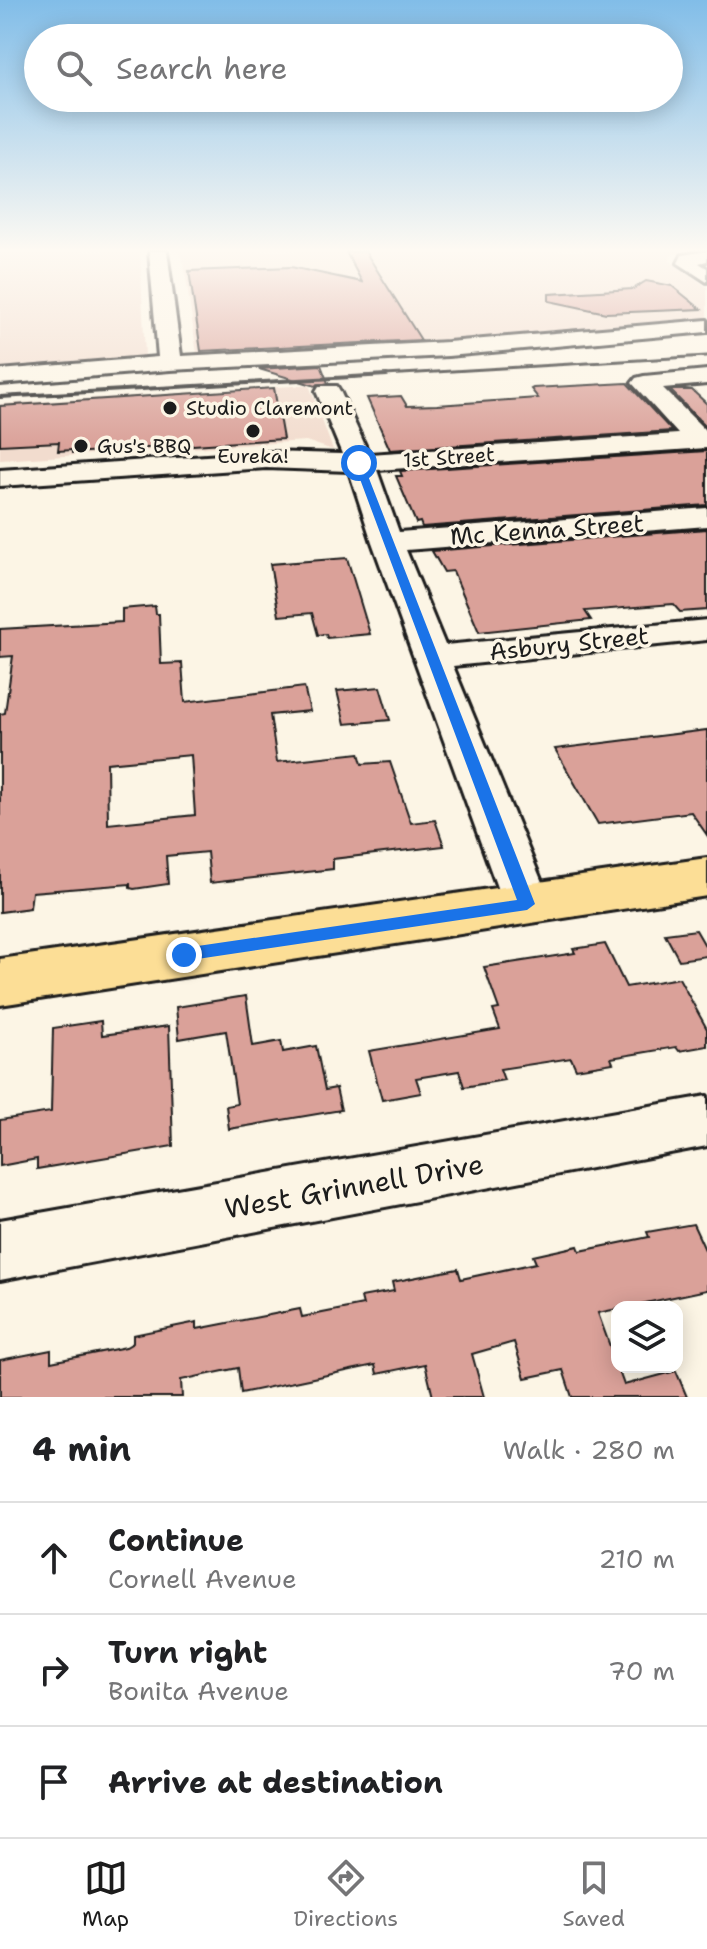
<!DOCTYPE html>
<meta charset="utf-8">
<style>
body{margin:0;font-family:"Shantell Sans",sans-serif;background:#f6f6f6;color:#202124}
.controls{position:absolute;right:24px;bottom:24px;display:grid;overflow:hidden;border-radius:16px;box-shadow:0 4px 20px #0003}
.controls button{width:72px;height:72px;display:grid;place-items:center;padding:0;border:0;border-bottom:2px solid #e0e0e0;background:#fff;color:#202124;font:40px sans-serif}
.stop{position:absolute;width:24px;height:24px;margin:-18px;border:6px solid #1a73e8;border-radius:50%;background:#fff}
.stop.end{background:#1a73e8;border-color:#fff;box-shadow:0 2px 8px #0008}
.list{margin:0;padding:0;list-style:none}
h2{display:flex;justify-content:space-between;align-items:center;height:104px;margin:0;padding:0 32px;font-size:34px}
h2 small{font-size:26px;font-weight:400;color:#757577}
.list li{display:grid;grid-template-columns:52px 1fr auto;gap:24px;align-items:center;box-sizing:border-box;height:112px;padding:0 32px;border-top:2px solid #e0e0e0}
.list b{display:block;font-size:30px;white-space:nowrap}
.list p{margin:0;font-size:26px;white-space:nowrap;color:#757577}
.list em{font-size:26px;font-style:normal;color:#757577}
.icon{flex:none;width:44px;height:44px;fill:none;stroke:currentColor;stroke-width:2;stroke-linecap:round;stroke-linejoin:round}
.map{position:relative;flex:none;width:707px;height:1397px;overflow:hidden}
.search{position:absolute;background:#fff;box-shadow:0 4px 20px #0003;left:24px;right:24px;top:24px;height:88px;display:flex;align-items:center;gap:20px;box-sizing:border-box;padding:0 28px;border-radius:44px;color:#757577;font-size:30px}
.sheet{height:440px;background:#fff}
nav{display:flex;justify-content:space-around;align-items:center;box-sizing:border-box;height:112px;border-top:2px solid #e0e0e0;background:#fff;font-size:22px;color:#757577}
nav a{display:grid;justify-items:center;gap:4px}
nav .on{color:#1c1c1c}
.map>svg:first-child{display:block}
</style>
<div class="map">
<svg width="707" height="1397" viewBox="0 0 707 1397">
<rect width="100%" height="100%" fill="#fcf5e5"/>
<filter id="ink" filterUnits="userSpaceOnUse"><feTurbulence type="fractalNoise" baseFrequency=".0125" numOctaves="2"/><feDisplacementMap in="SourceGraphic" scale="16" xChannelSelector="R" yChannelSelector="G"/><feConvolveMatrix kernelMatrix="1 2 1 2 8 2 1 2 1" color-interpolation-filters="sRGB"/></filter>
<g filter="url(#ink)">
<g fill="#f2dcce">
<polygon points="0,251 140,251 145,356 0,370"/>
<polygon points="178,251 688,251 671,255 670,261 707,287 707,319 461,342 197,354 184,264"/>
<polygon points="309,385 333,450 306,441 0,460 0,404"/>
</g>
<g fill="#daa199" stroke="#1c1c1c" stroke-width="2" fill-rule="evenodd">
<polygon points="365,251 421,340 201,351 189,271 291,267 362,282 346,252"/>
<polygon points="646,281 672,286 701,309 606,313 549,301 549,294 633,289"/>
<polygon points="321,365 328,383 316,386 259,369"/>
<polygon points="627,383 672,431 390,450 367,398 401,396 407,406 437,405 538,398 531,389 533,388"/>
<polygon points="274,388 283,439 72,453 72,450 58,451 59,442 0,445 0,406"/>
<polygon points="670,390 692,390 707,404 707,428"/>
<polygon points="707,451 707,505 422,527 420,522 416,523 396,476 402,476 400,471"/>
<polygon points="707,529 707,610 680,612 673,604 585,611 591,620 479,632 453,571 444,572 432,551"/>
<polygon points="347,558 370,634 327,638 326,634 318,635 312,613 279,616 270,564"/>
<path d="M155 606 156 614H159L161 664 182 663 185 702 304 687 310 711 270 715 277 762 359 753 362 764 390 762 411 823 435 820 444 846 333 859V869L210 883 207 852 166 856 168 884 134 889 130 888V884L32 892 30 908 0 912V714L5 713 13 656 0 657V629L122 622V609ZM191 755 195 815 108 824 107 763Z"/>
<polygon points="380,687 390,720 345,724 337,691"/>
<polygon points="707,730 707,835 691,812 598,824 555,749"/>
<polygon points="696,930 707,949 707,956 679,960 665,934"/>
<polygon points="605,944 626,987 679,978 707,1029 707,1046 679,1051 676,1047 611,1058 613,1063 576,1069 571,1058 500,1069 504,1080 464,1087 459,1071 416,1078 421,1093 382,1100 369,1051 500,1029 493,1010 499,1009 484,967 575,953 573,949"/>
<polygon points="246,996 253,1046 281,1041 283,1052 316,1046 325,1090 336,1088 341,1110 229,1129 226,1106 237,1104 226,1031 179,1039 176,1007"/>
<polygon points="101,1021 102,1035 169,1026 173,1146 37,1169 37,1159 0,1166 0,1120 51,1112 53,1028"/>
<polygon points="693,1224 707,1254 707,1290 598,1313 624,1385 676,1371 687,1397 572,1397 563,1370 525,1378 514,1342 472,1354 484,1397 433,1397 425,1364 377,1374 375,1365 241,1393 238,1368 181,1380 182,1397 0,1397 0,1360 51,1350 51,1362 126,1347 133,1343 133,1335 197,1322 197,1329 300,1309 302,1317 363,1305 361,1297 394,1291 392,1282 458,1269 461,1279 536,1263 533,1256 578,1246 580,1251 649,1237 647,1232"/>
</g>
<g fill="none" stroke-linecap="round" stroke-linejoin="round">
<g stroke="#1c1c1c" stroke-width="6">
<g id="minor">
<polygon points="149,251 167,251 181,356 448,342 707,320 707,332 448,356 170,370 0,384 0,370 158,357"/>
<polygon points="707,251 707,261 699,263 707,268 707,282 678,263 682,255"/>
<polygon points="707,370 707,384 663,388 707,432 707,448 377,470 399,532 707,508 707,526 406,550 445,645 707,620 707,640 453,666 551,904 544,916 527,921 510,916 503,904 372,542 349,471 266,468 0,486 0,470 266,452 342,454 316,391 319,386 337,386 340,391 369,454 678,434 632,383 636,378 644,376"/>
<polygon points="707,1096 707,1146 0,1280 0,1220"/>
</g>
</g>
<g stroke="#1c1c1c" stroke-width="6">
<polygon id="major" points="707,858 707,896 0,1005 0,959"/>
</g>
<use href="#minor" fill="#fcf5e5" fill-rule="evenodd"/>
<use href="#major" fill="#fcde96" fill-rule="evenodd"/>
<polyline stroke="#1c1c1c" stroke-width="3" points="352,377 707,356"/>
<polyline stroke="#1c1c1c" stroke-width="4" points="0,397 387,375"/>
</g>
</g>
<linearGradient id="sky" x2="0" y2="1"><stop stop-color="#81bde8"/><stop offset="0.56" stop-color="#fefaf3"/><stop offset="1" stop-color="#fefaf3" stop-opacity="0"/></linearGradient>
<rect width="707" height="447" fill="url(#sky)"/>
<polygon fill="#1a73e8" points="359,460 363,463 535,904 527,910 184,961 178,959 176,955 178,950 184,948 517,900 354,463"/>
<g fill="#1c1c1c" stroke="#fcf5e5" stroke-width="3">
<circle cx="170" cy="408" r="8"/>
<circle cx="253" cy="431" r="8"/>
<circle cx="81" cy="446" r="8"/>
</g>
<g text-anchor="middle" dominant-baseline="central" stroke-width="7" stroke-linejoin="round" paint-order="stroke">
<g font-size="20" fill="#1c1c1c" stroke="#fcf5e5" text-anchor="start">
<text x="186" y="408">Studio Claremont</text>
<text x="97" y="446">Gus's BBQ</text>
<text x="253" y="456" text-anchor="middle">Eureka!</text>
</g>
<g font-size="20" fill="#1c1c1c" stroke="#fcf5e5">
<text transform="translate(449 457) rotate(-4)">1st Street</text>
</g>
<g font-size="24" fill="#1c1c1c" stroke="#fcf5e5">
<text transform="translate(547 530) rotate(-4)">Mc Kenna Street</text>
<text transform="translate(569 644) rotate(-6)">Asbury Street</text>
</g>
<g font-size="28" fill="#1c1c1c" stroke="#fcf5e5">
<text transform="translate(354 1186) rotate(-10)">West Grinnell Drive</text>
</g>
</g>
</svg>
<div class="controls">
<button><svg class="icon" aria-label="layers" viewBox="0 0 24 24"><path d="M12 4l9 5-9 5-9-5zM3 14l9 5 9-5"/></svg></button>
</div>
<div class="stop" style="left:359px;top:463px"></div>
<div class="stop end" style="left:184px;top:955px"></div>
<div class="search"><svg class="icon" aria-label="search" viewBox="0 0 24 24"><circle cx="10" cy="10" r="6"/><path d="M15 15l6 6"/></svg>Search here</div>
</div>
<section class="sheet">
<h2>4 min<small>Walk · 280 m</small></h2>
<ul class="list">
<li><svg class="icon" aria-label="ahead" viewBox="0 0 24 24"><path d="M12 20V5M6 11l6-6 6 6"/></svg><div><b>Continue</b><p>Cornell Avenue</p></div><em>210 m</em></li>
<li><svg class="icon" aria-label="right" viewBox="0 0 24 24"><path d="M7 20v-9h11M14 6l5 5-5 5"/></svg><div><b>Turn right</b><p>Bonita Avenue</p></div><em>70 m</em></li>
<li><svg class="icon" aria-label="arrive" viewBox="0 0 24 24"><path d="M6 21V4h12l-3 4 3 4H6"/></svg><div><b>Arrive at destination</b></div></li>
</ul>
</section>
<nav>
<a class="on"><svg class="icon" aria-label="map" viewBox="0 0 24 24"><path d="M3 6l6-2 6 2 6-2v14l-6 2-6-2-6 2zM9 4v14M15 6v14"/></svg>Map</a>
<a><svg class="icon" aria-label="directions" viewBox="0 0 24 24"><path d="M12 3l9 9-9 9-9-9zM9 14v-3h6M13 9l2 2-2 2"/></svg>Directions</a>
<a><svg class="icon" aria-label="saved" viewBox="0 0 24 24"><path d="M7 4h10v16l-5-4-5 4z"/></svg>Saved</a>
</nav>
